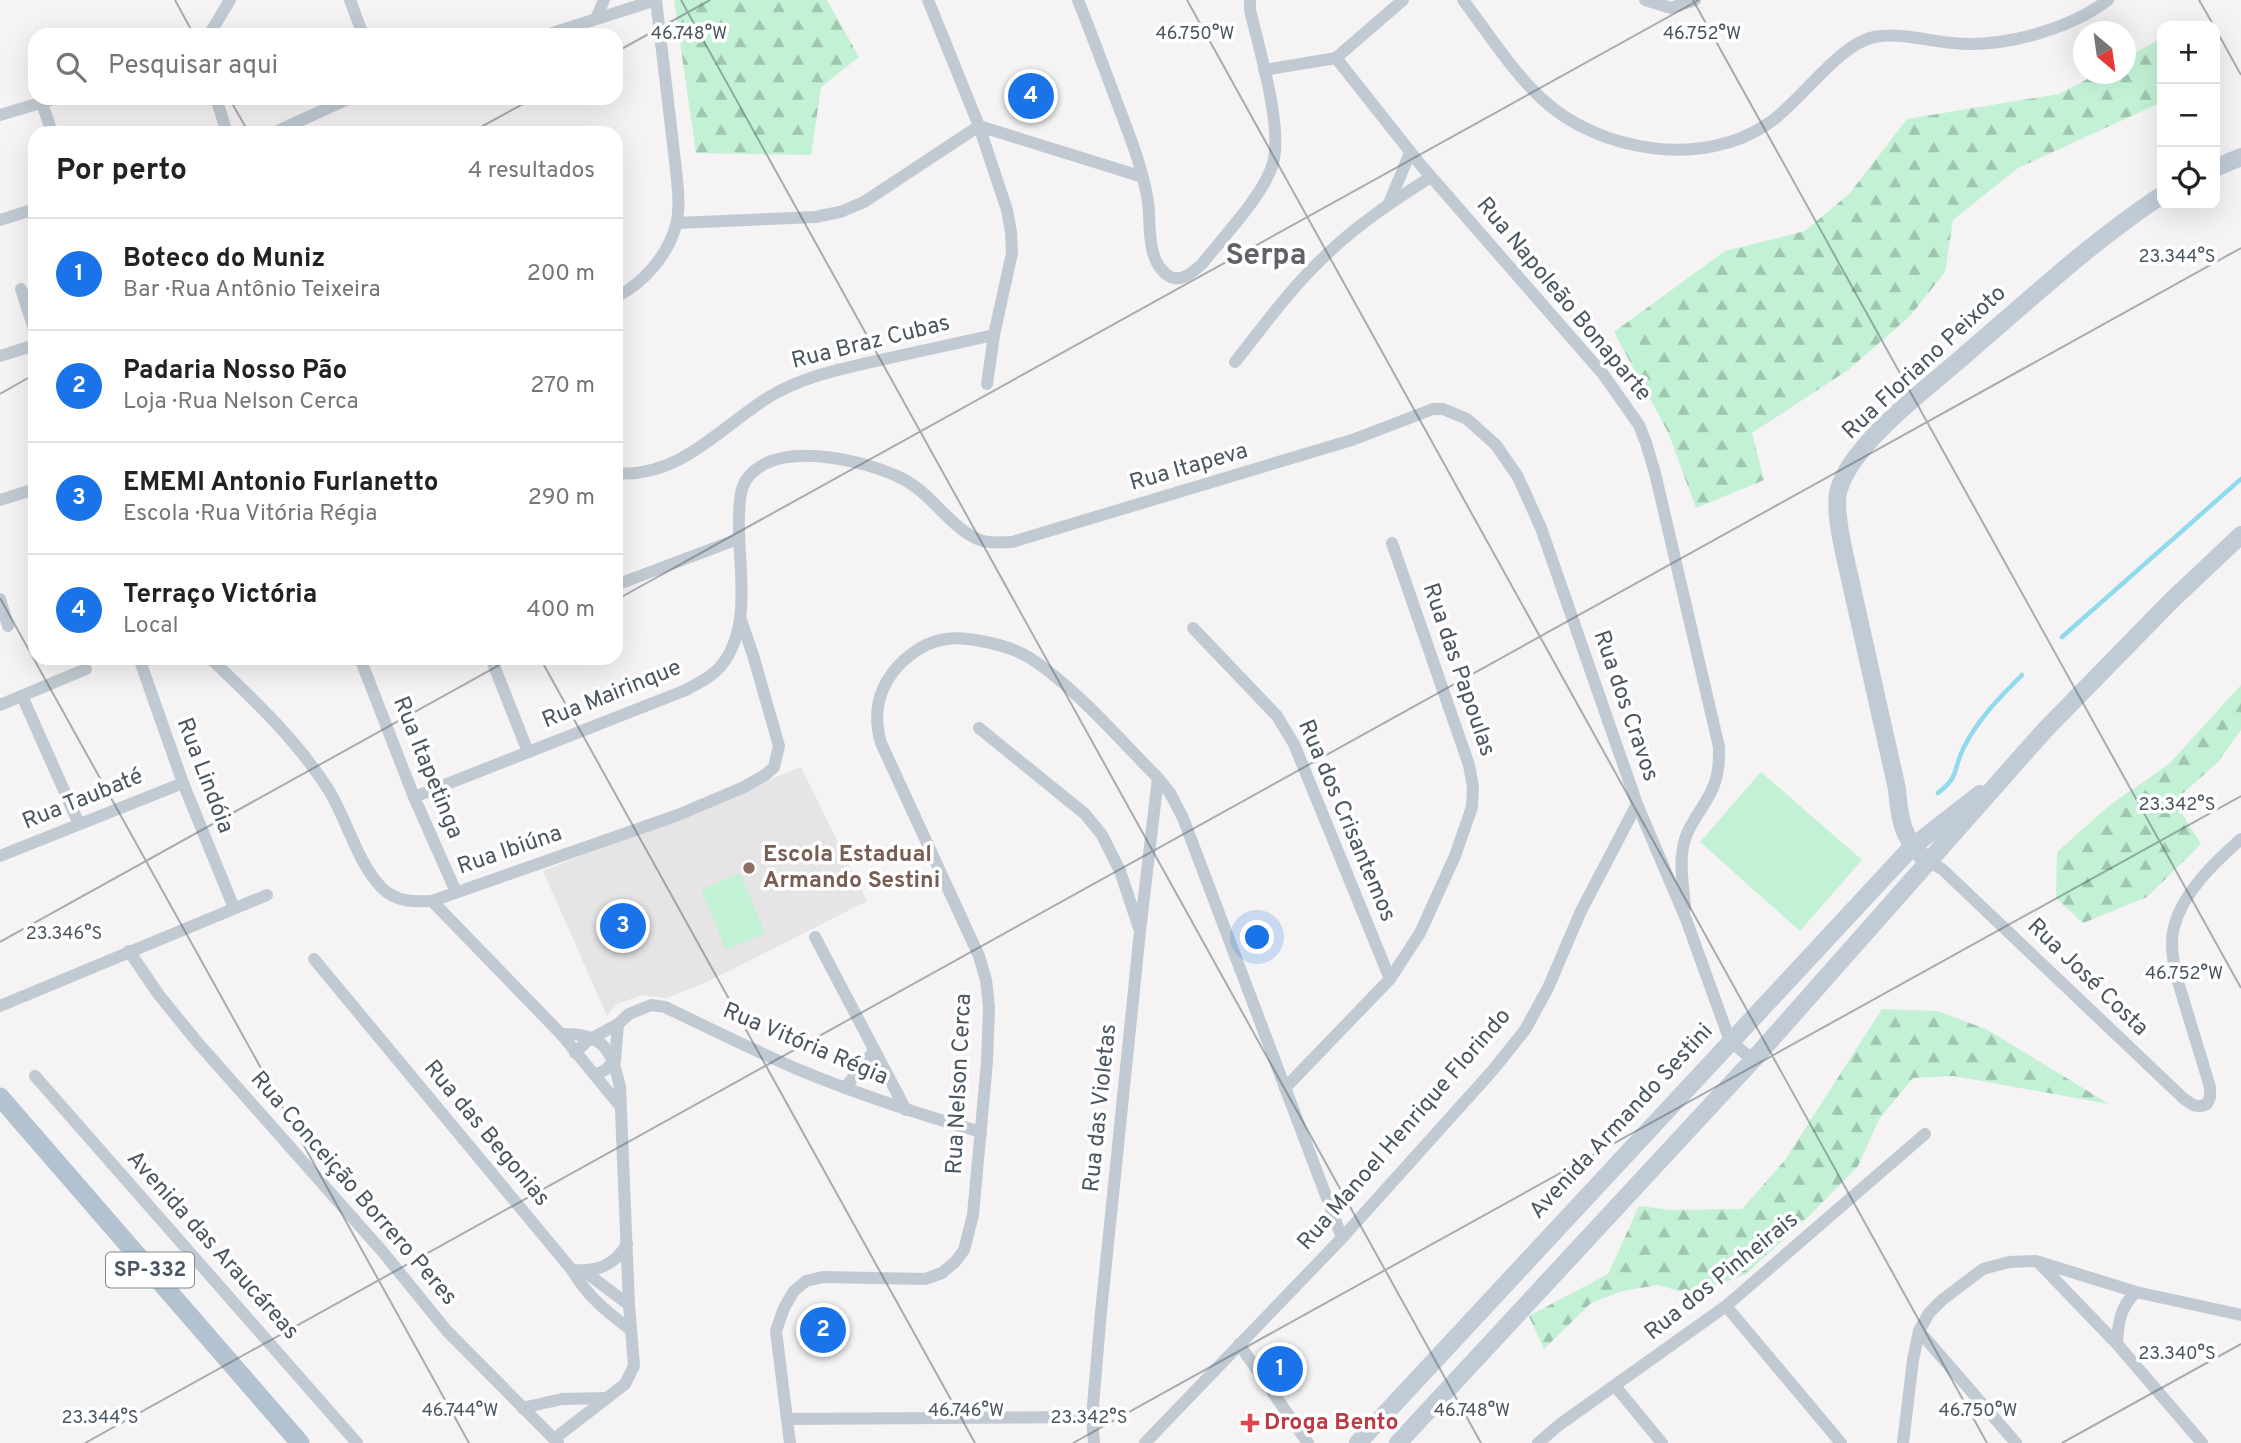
<!DOCTYPE html>
<html lang="pt">
<meta charset="utf-8">
<style>
body{margin:0;font-family:Overpass,sans-serif;background:#f2f2f2;color:#222}
.controls{position:absolute;right:21px;top:21px;display:grid;overflow:hidden;border-radius:14px;box-shadow:0 7px 28px #0002}
.controls button{width:63px;height:63px;display:grid;place-items:center;padding:0;border:0;border-bottom:2px solid #e0e0e0;background:#fff;color:#222;font:35px sans-serif}
.compass{position:absolute;left:2073px;top:21px;width:63px;height:63px;border-radius:50%;background:#fff;box-shadow:0 7px 28px #0002;rotate:151deg}
.you{position:absolute;left:1258px;top:938px;width:24px;height:24px;margin:-18px;border:5px solid #fff;border-radius:50%;background:#1a73e8;box-shadow:0 0 0 10px #1a73e833}
.badge{display:grid;place-items:center;width:46px;height:46px;border-radius:50%;background:#1a73e8;color:#fff;font-size:23px;font-weight:700}
.pin{position:absolute;translate:-50% -50%;border:4px solid #fff;box-shadow:0 2px 7px #0006}
.list{margin:0;padding:0;list-style:none}
h2{display:flex;justify-content:space-between;align-items:center;height:91px;margin:0;padding:0 28px;font-size:30px}
h2 small{font-size:23px;font-weight:400;color:#767676}
.list li{display:grid;grid-template-columns:46px 1fr auto;gap:21px;align-items:center;box-sizing:border-box;height:112px;padding:0 28px;border-top:2px solid #e0e0e0}
.list b{display:block;font-size:26px;white-space:nowrap}
.list p{margin:0;font-size:23px;white-space:nowrap;color:#767676}
.list em{font-size:23px;font-style:normal;color:#767676}
.icon{flex:none;width:38px;height:38px;fill:none;stroke:currentColor;stroke-width:2;stroke-linecap:round;stroke-linejoin:round}
.map{position:relative;flex:none;width:2241px;height:1443px;overflow:hidden}
.search{position:absolute;background:#fff;box-shadow:0 7px 28px #0002;left:28px;top:28px;width:595px;height:77px;display:flex;align-items:center;gap:18px;box-sizing:border-box;padding:0 24px;border-radius:21px;color:#767676;font-size:26px}
.panel{position:absolute;background:#fff;box-shadow:0 7px 28px #0002;left:28px;top:126px;width:595px;height:539px;border-radius:21px}
.map>svg:first-child{display:block}
</style>
<div class="map">
<svg width="2241" height="1443" viewBox="0 0 2241 1443">
<defs>
<pattern id="forest-firs" width="22" height="20" patternUnits="userSpaceOnUse" patternTransform="scale(1.75)"><rect width="22" height="20" fill="#c3f1d5"/><path d="M5 1l3.5 6h-7zM16 11l3.5 6h-7z" fill="#a0c6b0"/></pattern>
</defs>
<rect width="100%" height="100%" fill="#f5f3f3"/>
<polygon fill="#e6e4e5" points="801,767 867,901 709,981 667,998 642,995 617,1004 607,1016 543,871"/>
<g fill="url(#forest-firs)">
<polygon points="674,0 827,0 859,57 821,87 811,155 696,153"/>
<polygon points="2162,38 2162,102 2018,168 1953,220 1945,272 1910,316 1848,370 1752,433 1764,480 1696,508 1668,432 1614,332 1725,251 1805,231 1850,193 1907,119 2059,94 2097,74 2126,74 2126,58"/>
<polygon points="2241,685 2241,730 2217,763 2174,801 2201,844 2147,897 2083,923 2056,898 2057,852 2110,805 2169,764"/>
<polygon points="1882,1009 1938,1011 1988,1030 2109,1104 1954,1076 1913,1078 1879,1119 1858,1166 1807,1218 1746,1274 1693,1295 1658,1285 1622,1291 1591,1303 1544,1349 1529,1316 1608,1274 1639,1206 1671,1210 1742,1209 1785,1160"/>
</g>
<g fill="#c3f1d5">
<polygon points="1761,772 1862,860 1800,931 1700,842"/>
<polygon points="740,873 765,933 726,950 701,890"/>
</g>
<g fill="none" stroke-linecap="round" stroke-linejoin="round">
<g stroke="#90daee" stroke-width="4.5">
<polyline points="2062,637 2241,479"/>
<path d="M1938 793C1961 775 1952 770 1964 747 1978 719 2000 697 2022 675"/>
</g>
<g stroke="#c1cad2" stroke-width="12">
<polyline points="350,0 363,35"/>
<polyline points="928,0 979,126 1007,210 1011,232 1012,253 994,335 987,384"/>
<path d="M1078 0C1092 35 1105 70 1118 105 1130 137 1143 169 1148 202 1151 224 1146 258 1166 274 1179 285 1192 273 1202 264 1223 237 1264 195 1273 163 1283 128 1259 48 1250 10V0"/>
<path d="M1463 0C1488 33 1512 71 1542 99 1599 152 1703 169 1769 123 1801 101 1839 44 1874 37 1900 32 1928 41 1953 43 2003 48 2068 30 2108 0"/>
<polyline points="1645,0 1671,8 1695,0"/>
<polyline points="596,19 604,0"/>
<polyline points="209,35 230,0"/>
<polyline points="546,35 656,0"/>
<polyline points="1336,58 1403,0"/>
<path d="M1264 70 1336 58 1420 164 1603 374 1639 425 1646 443 1655 473 1719 747C1719 761 1719 772 1714 785 1706 807 1686 825 1683 848 1679 867 1684 889 1685 908"/>
<polyline points="216,98 227,133"/>
<polyline points="42,103 52,133"/>
<polyline points="0,115 57,98"/>
<polyline points="979,126 1143,177"/>
<polyline points="273,133 350,98"/>
<polyline points="1389,203 1410,153"/>
<polyline points="0,220 35,209"/>
<polyline points="677,223 815,217 840,212 864,202 979,126"/>
<polyline points="21,289 35,332"/>
<path d="M616 297C644 283 668 255 676 225 682 205 675 165 673 144 667 96 662 48 656 0"/>
<polyline points="0,356 35,345"/>
<path d="M1235 362C1263 327 1290 289 1323 258 1355 226 1393 201 1431 177"/>
<path d="M616 473C679 479 720 427 769 397 803 376 842 369 880 360 918 352 956 343 994 335"/>
<polyline points="0,500 35,489"/>
<polyline points="616,585 738,539"/>
<polyline points="0,599 8,626"/>
<polyline points="1193,628 1277,716 1294,744 1390,979"/>
<polyline points="139,658 183,783 234,908"/>
<path d="M210 658C253 699 296 739 328 789 347 819 357 863 382 888 396 902 414 902 432 901L678 815 744 787 765 775 774 767 779 746 753 655 741 620"/>
<polyline points="360,658 414,797 456,892"/>
<polyline points="491,658 528,752"/>
<polyline points="22,696 79,824"/>
<polyline points="0,705 86,669"/>
<polyline points="979,728 1085,814 1102,835 1120,871 1139,928"/>
<path d="M414 797 686 690C698 683 712 677 721 666 754 625 737 564 739 516 740 504 739 491 746 480 775 438 864 460 901 478 931 492 952 530 980 540 990 544 1001 542 1012 542L1352 440 1433 409H1443L1467 419 1496 445 1518 477 1541 528 1637 804 1686 919 1730 1041 1753 1060"/>
<polyline points="0,856 183,783"/>
<path d="M1929 862 1942 869 2182 1097C2191 1104 2196 1109 2207 1104L2210 1097V1087L2175 972C2173 957 2170 942 2174 927 2183 892 2215 862 2241 839"/>
<polyline points="432,901 561,1034 620,1106"/>
<polyline points="815,937 906,1110"/>
<polyline points="129,951 159,995 198,1043 382,1251 447,1331 558,1443"/>
<path d="M314 959 572 1270C587 1296 607 1312 631 1330"/>
<polyline points="0,1006 267,895"/>
<path d="M575 1053 587 1041 618 1024 629 1014 651 1005 665 1007C709 1028 753 1050 797 1069 857 1094 918 1114 981 1132"/>
<polyline points="595,1075 605,1070 615,1061 618,1024"/>
<polyline points="35,1076 357,1443"/>
<polyline points="845,1088 874,1051"/>
<polyline points="1285,1088 1390,979 1420,933 1455,856 1472,807 1473,787 1469,765 1392,543"/>
<polyline points="2039,1263 2117,1344 2202,1443"/>
<path d="M572 1270C597 1272 614 1266 627 1244"/>
<polyline points="584,1271 629,1305"/>
<polyline points="1726,1306 1841,1443"/>
<polyline points="1919,1331 2016,1443"/>
<polyline points="1239,1344 1308,1443"/>
<path d="M2117 1344C2118 1323 2120 1307 2136 1292"/>
<polyline points="1615,1386 1662,1443"/>
<polyline points="522,1408 562,1399 607,1398"/>
<polyline points="787,1419 1092,1417"/>
<path d="M554 1439 625 1384 634 1366 629 1305 620 1087C611 1048 603 1033 561 1034"/>
<path d="M790 1443 776 1331 784 1308 794 1291 806 1281 823 1277 925 1279 942 1273 955 1262 964 1250 973 1215 987 1062 989 1007 986 980 979 956 881 743C872 712 878 685 903 661 925 641 946 635 975 640 994 643 1014 648 1030 658 1075 687 1120 740 1158 778L1170 793 1183 818 1342 1238"/>
<polyline points="1094,1443 1092,1417 1101,1312 1140,931 1158,778"/>
<polyline points="1145,1443 1342,1238 1493,1070 1525,1030 1548,988 1581,911 1637,804"/>
<polyline points="1538,1443 1559,1425 1726,1306 1925,1134"/>
<polyline points="1903,1443 1913,1360 1919,1331 1929,1313 1942,1300 1983,1269 2009,1262 2036,1261 2136,1292 2241,1315"/>
</g>
<g stroke="#c1cbd6" stroke-width="18">
<polyline points="2215,168 2241,157"/>
<path d="M1921 855C1902 838 1899 814 1897 789 1882 722 1867 655 1852 588 1847 564 1832 510 1839 489 1853 442 1929 387 1965 355 2029 300 2091 242 2162 195"/>
<polyline points="1358,1443 1912,847 1980,794"/>
<polyline points="1398,1443 1753,1060 2044,731 2171,601 2241,535"/>
</g>
<polyline stroke="#b3c2d1" stroke-width="19" points="0,1097 300,1443"/>
</g>
<path fill="none" stroke="#4a5661" stroke-width="2" stroke-opacity="0.45" d="M175 0 194 35M681 0 1481 1443M1187 0 1987 1443M1693 0 2241 988M2199 0 2214 26M2215 28 2241 75M616 52 710 0M229 98 249 133M470 133 534 98M0 394 35 374M0 598 469 1443M616 600 1699 0M540 658 975 1443M0 942 512 658M85 1443 2241 248M1073 1443 2241 796M2062 1443 2241 1344"/>
<circle fill="#8d6e63" stroke="#fff" stroke-width="2.5" cx="749" cy="868" r="7"/>
<path fill="#e0444e" stroke="#fff" stroke-width="2.5" d="M1246.5 1412.5h7v7h7v7h-7v7h-7v-7h-7v-7h7z"/>
<g text-anchor="middle" dominant-baseline="central" stroke-width="7" stroke-linejoin="round" paint-order="stroke">
<rect fill="#fff" stroke="#808990" stroke-width="2" x="106" y="1252.5" width="88" height="35" rx="5"/>
<g font-size="21" font-weight="bold" fill="#4a5661">
<text x="150" y="1270">SP-332</text>
</g>
<g font-size="23" fill="#4a5661" stroke="#fff">
<text transform="translate(1563 300) rotate(50)">Rua Napoleão Bonaparte</text>
<text transform="translate(871 343) rotate(-14)">Rua Braz Cubas</text>
<text transform="translate(1925 363) rotate(-43)">Rua Floriano Peixoto</text>
<text transform="translate(1189 468) rotate(-16)">Rua Itapeva</text>
<text transform="translate(1458 670) rotate(71)">Rua das Papoulas</text>
<text transform="translate(612 695) rotate(-22)">Rua Mairinque</text>
<text transform="translate(1625 706) rotate(71)">Rua dos Cravos</text>
<text transform="translate(427 768) rotate(68)">Rua Itapetinga</text>
<text transform="translate(204 776) rotate(69)">Rua Lindóia</text>
<text transform="translate(83 800) rotate(-22)">Rua Taubaté</text>
<text transform="translate(1346 821) rotate(67)">Rua dos Crisantemos</text>
<text transform="translate(510 851) rotate(-19)">Rua Ibiúna</text>
<text transform="translate(2087 978) rotate(44)">Rua José Costa</text>
<text transform="translate(805 1045) rotate(23)">Rua Vitória Régia</text>
<text transform="translate(960 1084) rotate(-87)">Rua Nelson Cerca</text>
<text transform="translate(1101 1108) rotate(-84)">Rua das Violetas</text>
<text transform="translate(1622 1122) rotate(-47)">Avenida Armando Sestini</text>
<text transform="translate(1405 1130) rotate(-49)">Rua Manoel Henrique Florindo</text>
<text transform="translate(486 1134) rotate(50)">Rua das Begonias</text>
<text transform="translate(353 1189) rotate(49)">Rua Conceição Borrero Peres</text>
<text transform="translate(212 1246) rotate(48)">Avenida das Araucáreas</text>
<text transform="translate(1722 1277) rotate(-39)">Rua dos Pinheirais</text>
</g>
<g font-size="23" font-weight="bold" fill="#785e54" stroke="#fff" text-anchor="start">
<text x="763" y="855">Escola Estadual<tspan x="763" dy="26">Armando Sestini</tspan></text>
</g>
<g font-size="23" font-weight="bold" fill="#be3a42" stroke="#fff" text-anchor="start">
<text x="1264" y="1423">Droga Bento</text>
</g>
<g font-size="30" font-weight="bold" fill="#5f6368" stroke="#fff">
<text x="1266" y="256">Serpa</text>
</g>
</g>
<g font-size="18" text-anchor="middle" fill="#4a5661" stroke="#fff" stroke-width="7" stroke-linejoin="round" paint-order="stroke">
<text x="689" y="39">46.748°W</text>
<text x="1195" y="39">46.750°W</text>
<text x="1702" y="39">46.752°W</text>
<text x="2177" y="262">23.344°S</text>
<text x="2177" y="810">23.342°S</text>
<text x="64" y="939">23.346°S</text>
<text x="2184" y="979">46.752°W</text>
<text x="2177" y="1359">23.340°S</text>
<text x="460" y="1416">46.744°W</text>
<text x="966" y="1416">46.746°W</text>
<text x="1472" y="1416">46.748°W</text>
<text x="1978" y="1416">46.750°W</text>
<text x="100" y="1423">23.344°S</text>
<text x="1089" y="1423">23.342°S</text>
</g>
</svg>
<div class="controls">
<button>+</button>
<button>−</button>
<button><svg class="icon" aria-label="locate" viewBox="0 0 24 24"><circle cx="12" cy="12" r="6"/><path d="M12 2v4M12 18v4M2 12h4M18 12h4"/></svg></button>
</div>
<svg class="compass" viewBox="-18 -18 36 36"><path d="M0-13l5 13h-10z" fill="#e53935"/><path d="M0 13l5-13h-10z" fill="#767676"/></svg>
<div class="you"></div>
<div class="pin badge" style="left:1280px;top:1369px">1</div>
<div class="pin badge" style="left:823px;top:1330px">2</div>
<div class="pin badge" style="left:623px;top:926px">3</div>
<div class="pin badge" style="left:1031px;top:96px">4</div>
<div class="search"><svg class="icon" aria-label="search" viewBox="0 0 24 24"><circle cx="10" cy="10" r="6"/><path d="M15 15l6 6"/></svg>Pesquisar aqui</div>
<section class="panel">
<h2>Por perto<small>4 resultados</small></h2>
<ul class="list">
<li><span class="badge">1</span><div><b>Boteco do Muniz</b><p>Bar · Rua Antônio Teixeira</p></div><em>200 m</em></li>
<li><span class="badge">2</span><div><b>Padaria Nosso Pão</b><p>Loja · Rua Nelson Cerca</p></div><em>270 m</em></li>
<li><span class="badge">3</span><div><b>EMEMI Antonio Furlanetto</b><p>Escola · Rua Vitória Régia</p></div><em>290 m</em></li>
<li><span class="badge">4</span><div><b>Terraço Victória</b><p>Local</p></div><em>400 m</em></li>
</ul>
</section>
</div>
